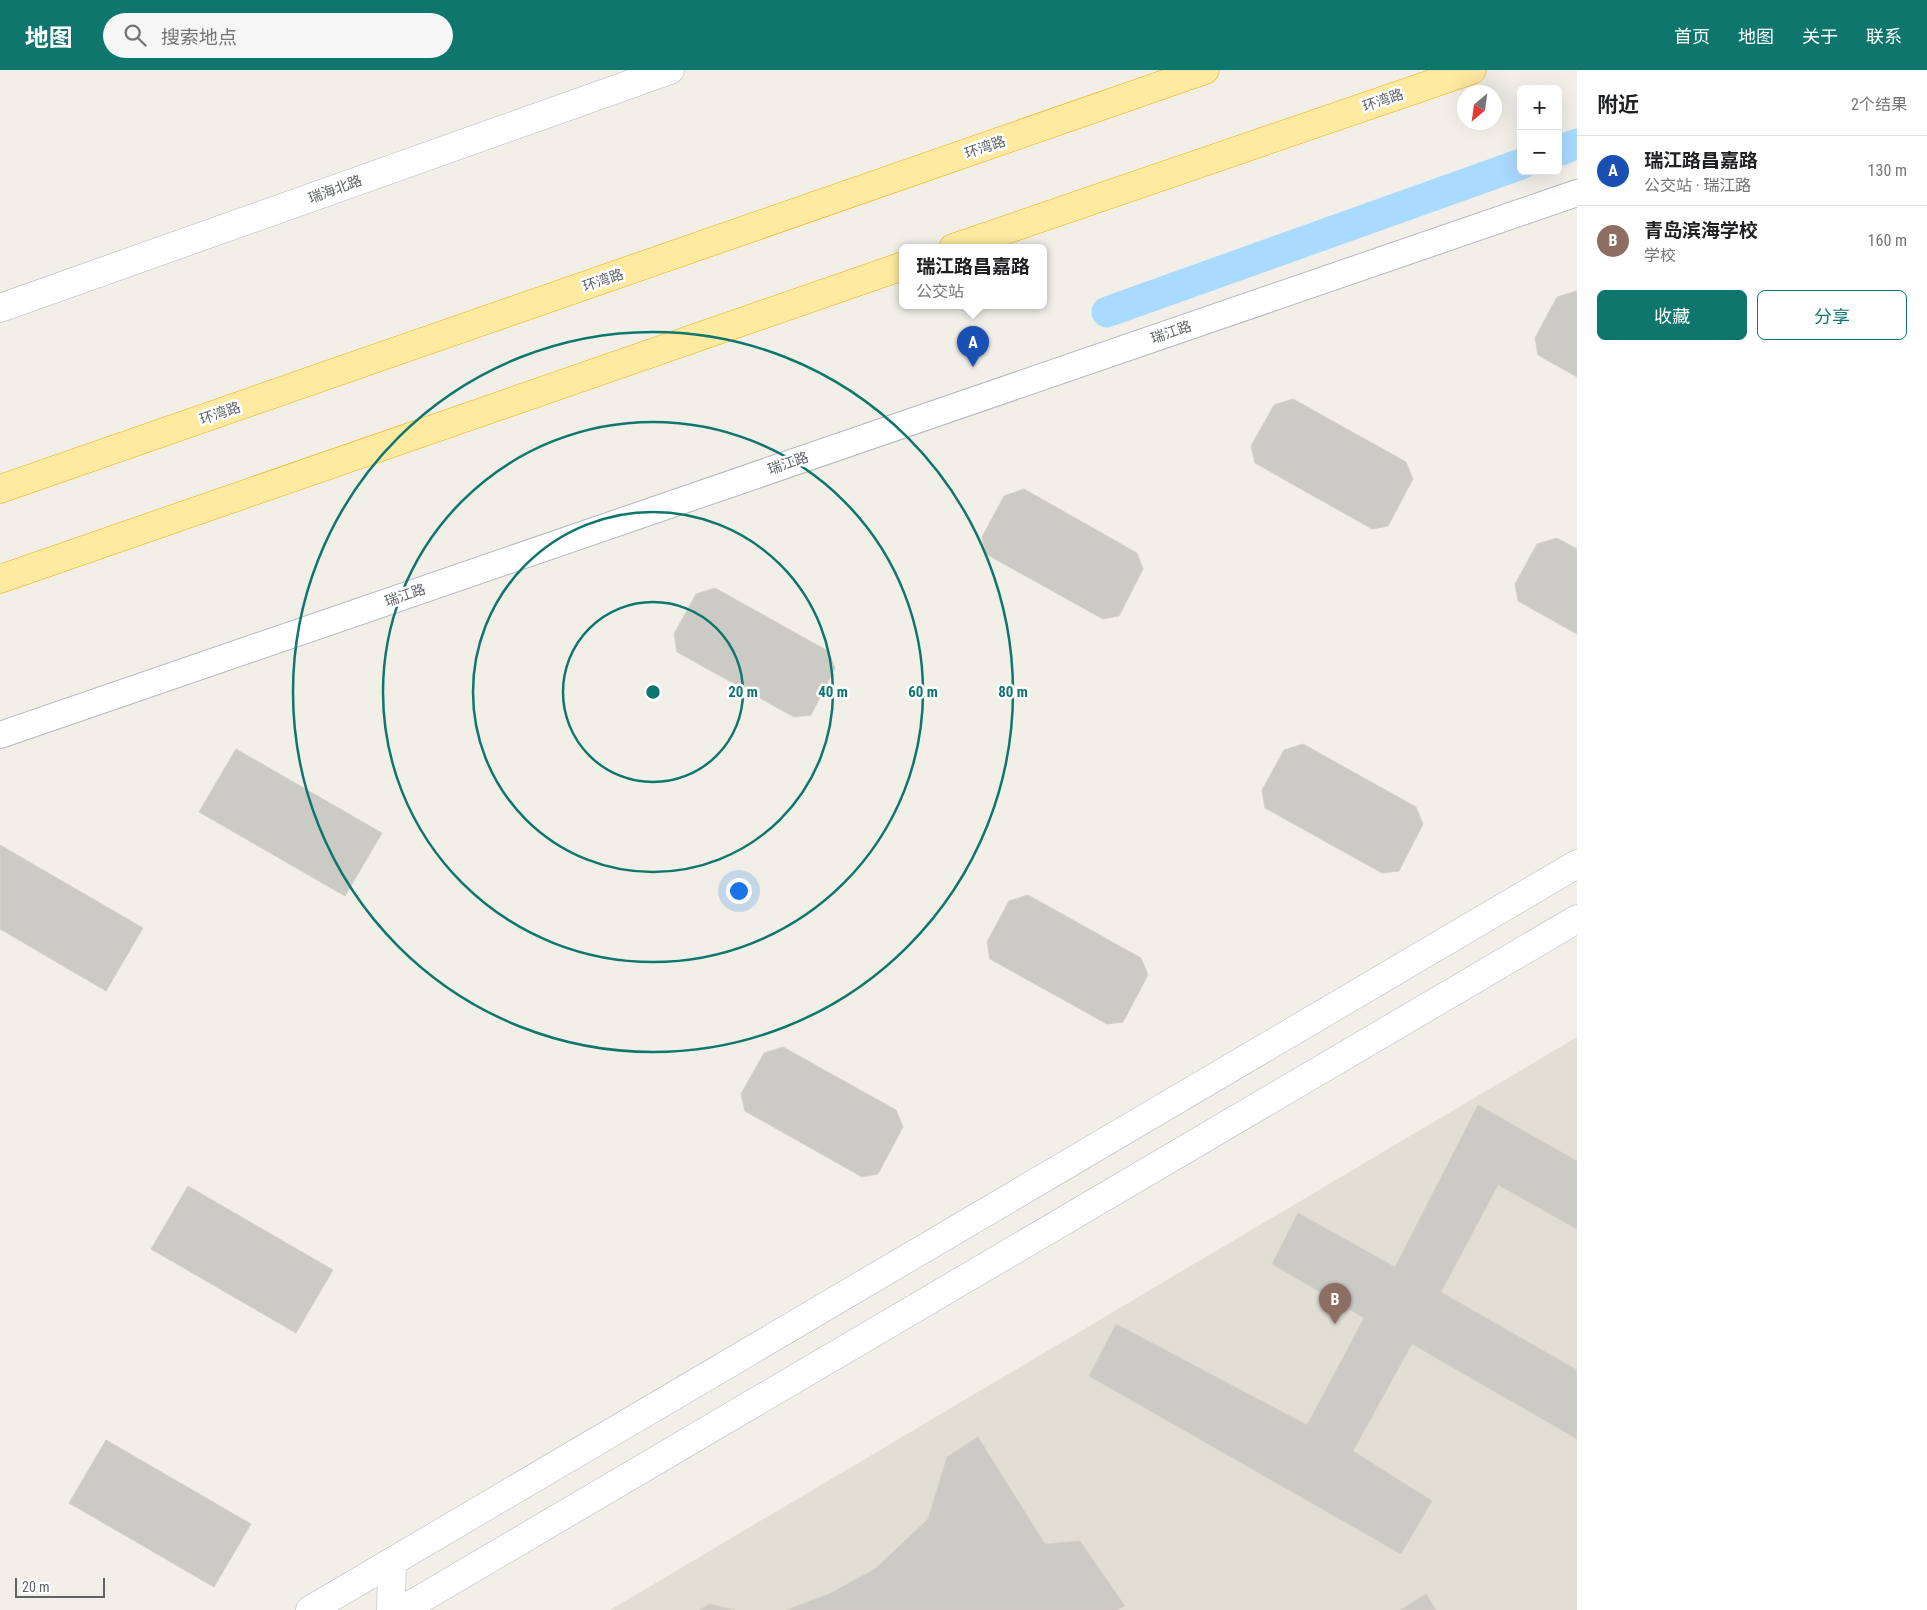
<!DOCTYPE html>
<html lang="zh">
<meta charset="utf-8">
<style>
body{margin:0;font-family:"Roboto Condensed","Noto Sans SC",sans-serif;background:#f6f6f6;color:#202124}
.controls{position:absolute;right:15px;top:15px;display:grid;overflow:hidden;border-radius:8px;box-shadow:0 5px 20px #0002}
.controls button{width:45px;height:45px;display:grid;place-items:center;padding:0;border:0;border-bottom:1px solid #e0e0e0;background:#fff;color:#202124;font:25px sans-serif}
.compass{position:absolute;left:1457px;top:15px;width:45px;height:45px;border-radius:50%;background:#fff;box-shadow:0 5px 20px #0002;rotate:209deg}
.scale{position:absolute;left:15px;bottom:12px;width:90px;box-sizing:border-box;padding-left:5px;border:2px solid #5f6368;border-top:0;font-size:14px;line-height:18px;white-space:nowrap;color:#5f6368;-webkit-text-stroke:4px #fff;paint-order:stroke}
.you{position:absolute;left:738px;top:820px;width:18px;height:18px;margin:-12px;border:4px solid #fff;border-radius:50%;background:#1a73e8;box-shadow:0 0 0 8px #1a73e833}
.badge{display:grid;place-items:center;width:32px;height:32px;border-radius:50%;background:#0f766e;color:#fff;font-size:16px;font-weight:700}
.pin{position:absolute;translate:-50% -41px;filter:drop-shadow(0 1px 2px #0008)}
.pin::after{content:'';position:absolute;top:26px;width:18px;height:15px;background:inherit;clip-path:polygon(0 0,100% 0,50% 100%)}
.popup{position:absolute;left:899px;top:174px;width:148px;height:65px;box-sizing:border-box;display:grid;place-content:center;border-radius:8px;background:#fff;filter:drop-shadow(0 1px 4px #0005);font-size:16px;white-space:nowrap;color:#757577}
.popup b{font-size:19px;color:#202124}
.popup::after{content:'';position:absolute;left:50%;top:100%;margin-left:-10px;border:10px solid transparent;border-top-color:#fff}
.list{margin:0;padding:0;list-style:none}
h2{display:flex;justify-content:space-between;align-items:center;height:65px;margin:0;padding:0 20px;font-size:21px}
h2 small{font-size:16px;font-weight:400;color:#757577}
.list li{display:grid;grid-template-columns:32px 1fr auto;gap:15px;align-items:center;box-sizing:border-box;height:70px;padding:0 20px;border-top:1px solid #e0e0e0}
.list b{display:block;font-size:19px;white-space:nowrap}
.list p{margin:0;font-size:16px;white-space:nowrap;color:#757577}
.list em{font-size:16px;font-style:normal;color:#757577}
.actions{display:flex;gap:10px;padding:15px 20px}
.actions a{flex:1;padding:11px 0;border:1px solid #0f766e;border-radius:8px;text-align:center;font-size:18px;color:#0f766e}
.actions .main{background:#0f766e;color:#fff}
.icon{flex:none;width:28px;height:28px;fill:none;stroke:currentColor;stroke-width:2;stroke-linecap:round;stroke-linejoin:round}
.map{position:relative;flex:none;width:1577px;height:1540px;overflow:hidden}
header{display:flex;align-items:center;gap:30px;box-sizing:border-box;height:70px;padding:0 25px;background:#0f766e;color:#fff}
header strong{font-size:24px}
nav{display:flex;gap:28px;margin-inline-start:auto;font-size:18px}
.search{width:350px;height:45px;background:#f6f6f6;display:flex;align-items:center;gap:12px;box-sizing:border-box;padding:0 18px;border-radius:28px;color:#757577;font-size:19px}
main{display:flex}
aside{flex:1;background:#fff}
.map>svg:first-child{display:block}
</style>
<header>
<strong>地图</strong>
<div class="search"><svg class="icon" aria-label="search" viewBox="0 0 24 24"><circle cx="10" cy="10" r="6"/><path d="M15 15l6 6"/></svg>搜索地点</div>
<nav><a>首页</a><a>地图</a><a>关于</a><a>联系</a></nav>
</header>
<main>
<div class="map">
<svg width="1577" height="1540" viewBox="0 0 1577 1540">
<rect width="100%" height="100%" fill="#f1efe8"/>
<polygon fill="#e1ded6" points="1577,967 1577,1540 610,1540"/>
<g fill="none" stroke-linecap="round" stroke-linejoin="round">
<g stroke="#aadaff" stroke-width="31">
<polyline points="1558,81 1577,74"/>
<polyline points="1107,242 1521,94"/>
</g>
</g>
<g fill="#cccac5" stroke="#d6d1c6">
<polygon points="1576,221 1577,222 1577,307 1538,285 1535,268 1557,227"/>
<polygon points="1293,329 1406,392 1413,409 1388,456 1372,459 1255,393 1251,376 1274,335"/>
<polygon points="1024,419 1137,483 1143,499 1119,546 1103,549 986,484 982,467 1004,426"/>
<polygon points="1557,468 1577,479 1577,564 1518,531 1515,514 1537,474"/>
<polygon points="715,518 828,581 835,598 811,645 794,647 677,582 674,564 696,524"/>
<polygon points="1303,674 1416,737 1423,754 1399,801 1382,803 1265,738 1262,720 1284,680"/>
<polygon points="236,679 382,763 345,826 199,742"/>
<polygon points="0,775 143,858 106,921 0,859"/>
<polygon points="1028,825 1141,888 1148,905 1123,952 1107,954 990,889 987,872 1009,831"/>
<polygon points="783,977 896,1040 903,1057 878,1104 862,1107 745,1041 741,1024 764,983"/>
<polygon points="1478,1035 1577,1091 1577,1159 1498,1115 1441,1222 1577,1300 1577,1369 1412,1274 1353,1381 1432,1431 1401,1484 1089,1306 1116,1254 1307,1355 1364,1248 1272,1194 1298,1143 1395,1197"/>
<polygon points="188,1116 333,1200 296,1263 151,1179"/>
<polygon points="978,1367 1045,1474 1080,1471 1125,1536 1117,1540 786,1540 829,1524 875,1499 928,1449 947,1387"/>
<polygon points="106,1370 251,1454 214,1517 69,1433"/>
<polygon points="1426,1524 1436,1540 1400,1540"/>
<polygon points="710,1534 735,1540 699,1540"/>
</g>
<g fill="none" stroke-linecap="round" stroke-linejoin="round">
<g stroke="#b5b8bc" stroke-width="28">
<polyline id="minor" points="0,665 1577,123"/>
</g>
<g stroke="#b5b8bc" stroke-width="29">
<g id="tertiary">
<polyline points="0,238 670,0"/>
<polyline points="310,1540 1577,794"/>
<polyline points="391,1540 392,1492"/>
<polyline points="402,1540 1577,849"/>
</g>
</g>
<g stroke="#f9ab00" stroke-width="29">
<g id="trunk">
<polyline points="953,178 1472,0"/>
<polyline points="0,419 1205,0"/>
<polyline points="0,509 903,196"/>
</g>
</g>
<use href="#minor" stroke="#fff" stroke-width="26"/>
<use href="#tertiary" stroke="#fff" stroke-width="28"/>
<use href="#trunk" stroke="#feeaa1" stroke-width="28"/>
</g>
<g fill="none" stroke="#0f766e" stroke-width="2.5">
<circle cx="653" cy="622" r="90"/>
<circle cx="653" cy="622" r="180"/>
<circle cx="653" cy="622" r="270"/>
<circle cx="653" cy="622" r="360"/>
</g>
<g text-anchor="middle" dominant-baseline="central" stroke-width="5" stroke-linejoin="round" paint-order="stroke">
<g font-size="14" fill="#5f6368" stroke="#fff">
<text transform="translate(1383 30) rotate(-19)">环湾路</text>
<text transform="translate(985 77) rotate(-19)">环湾路</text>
<text transform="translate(335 119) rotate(-20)">瑞海北路</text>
<text transform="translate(603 210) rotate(-19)">环湾路</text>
<text transform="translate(1171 262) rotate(-19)">瑞江路</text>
<text transform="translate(220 343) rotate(-19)">环湾路</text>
<text transform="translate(788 393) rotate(-19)">瑞江路</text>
<text transform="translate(405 525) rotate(-19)">瑞江路</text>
</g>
</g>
<circle cx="653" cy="622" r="8" fill="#0f766e" stroke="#fff" stroke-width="2.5"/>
<g font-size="15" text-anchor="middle" font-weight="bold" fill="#0f766e" stroke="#fff" stroke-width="5" stroke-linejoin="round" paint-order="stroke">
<text x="743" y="627">20 m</text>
<text x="833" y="627">40 m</text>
<text x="923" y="627">60 m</text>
<text x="1013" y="627">80 m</text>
</g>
</svg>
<div class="controls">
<button>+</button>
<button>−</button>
</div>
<svg class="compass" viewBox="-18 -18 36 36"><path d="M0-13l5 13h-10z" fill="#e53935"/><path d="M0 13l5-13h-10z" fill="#757577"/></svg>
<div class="scale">20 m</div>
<div class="you"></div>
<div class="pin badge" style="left:973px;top:297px;background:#1a4fb4">A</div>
<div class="popup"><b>瑞江路昌嘉路</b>公交站</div>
<div class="pin badge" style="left:1335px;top:1254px;background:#8d6e63">B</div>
</div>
<aside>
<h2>附近<small>2个结果</small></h2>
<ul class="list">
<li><span class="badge" style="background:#1a4fb4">A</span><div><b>瑞江路昌嘉路</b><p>公交站 · 瑞江路</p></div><em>130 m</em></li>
<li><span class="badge" style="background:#8d6e63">B</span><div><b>青岛滨海学校</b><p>学校</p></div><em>160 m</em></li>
</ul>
<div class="actions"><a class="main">收藏</a><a>分享</a></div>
</aside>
</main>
